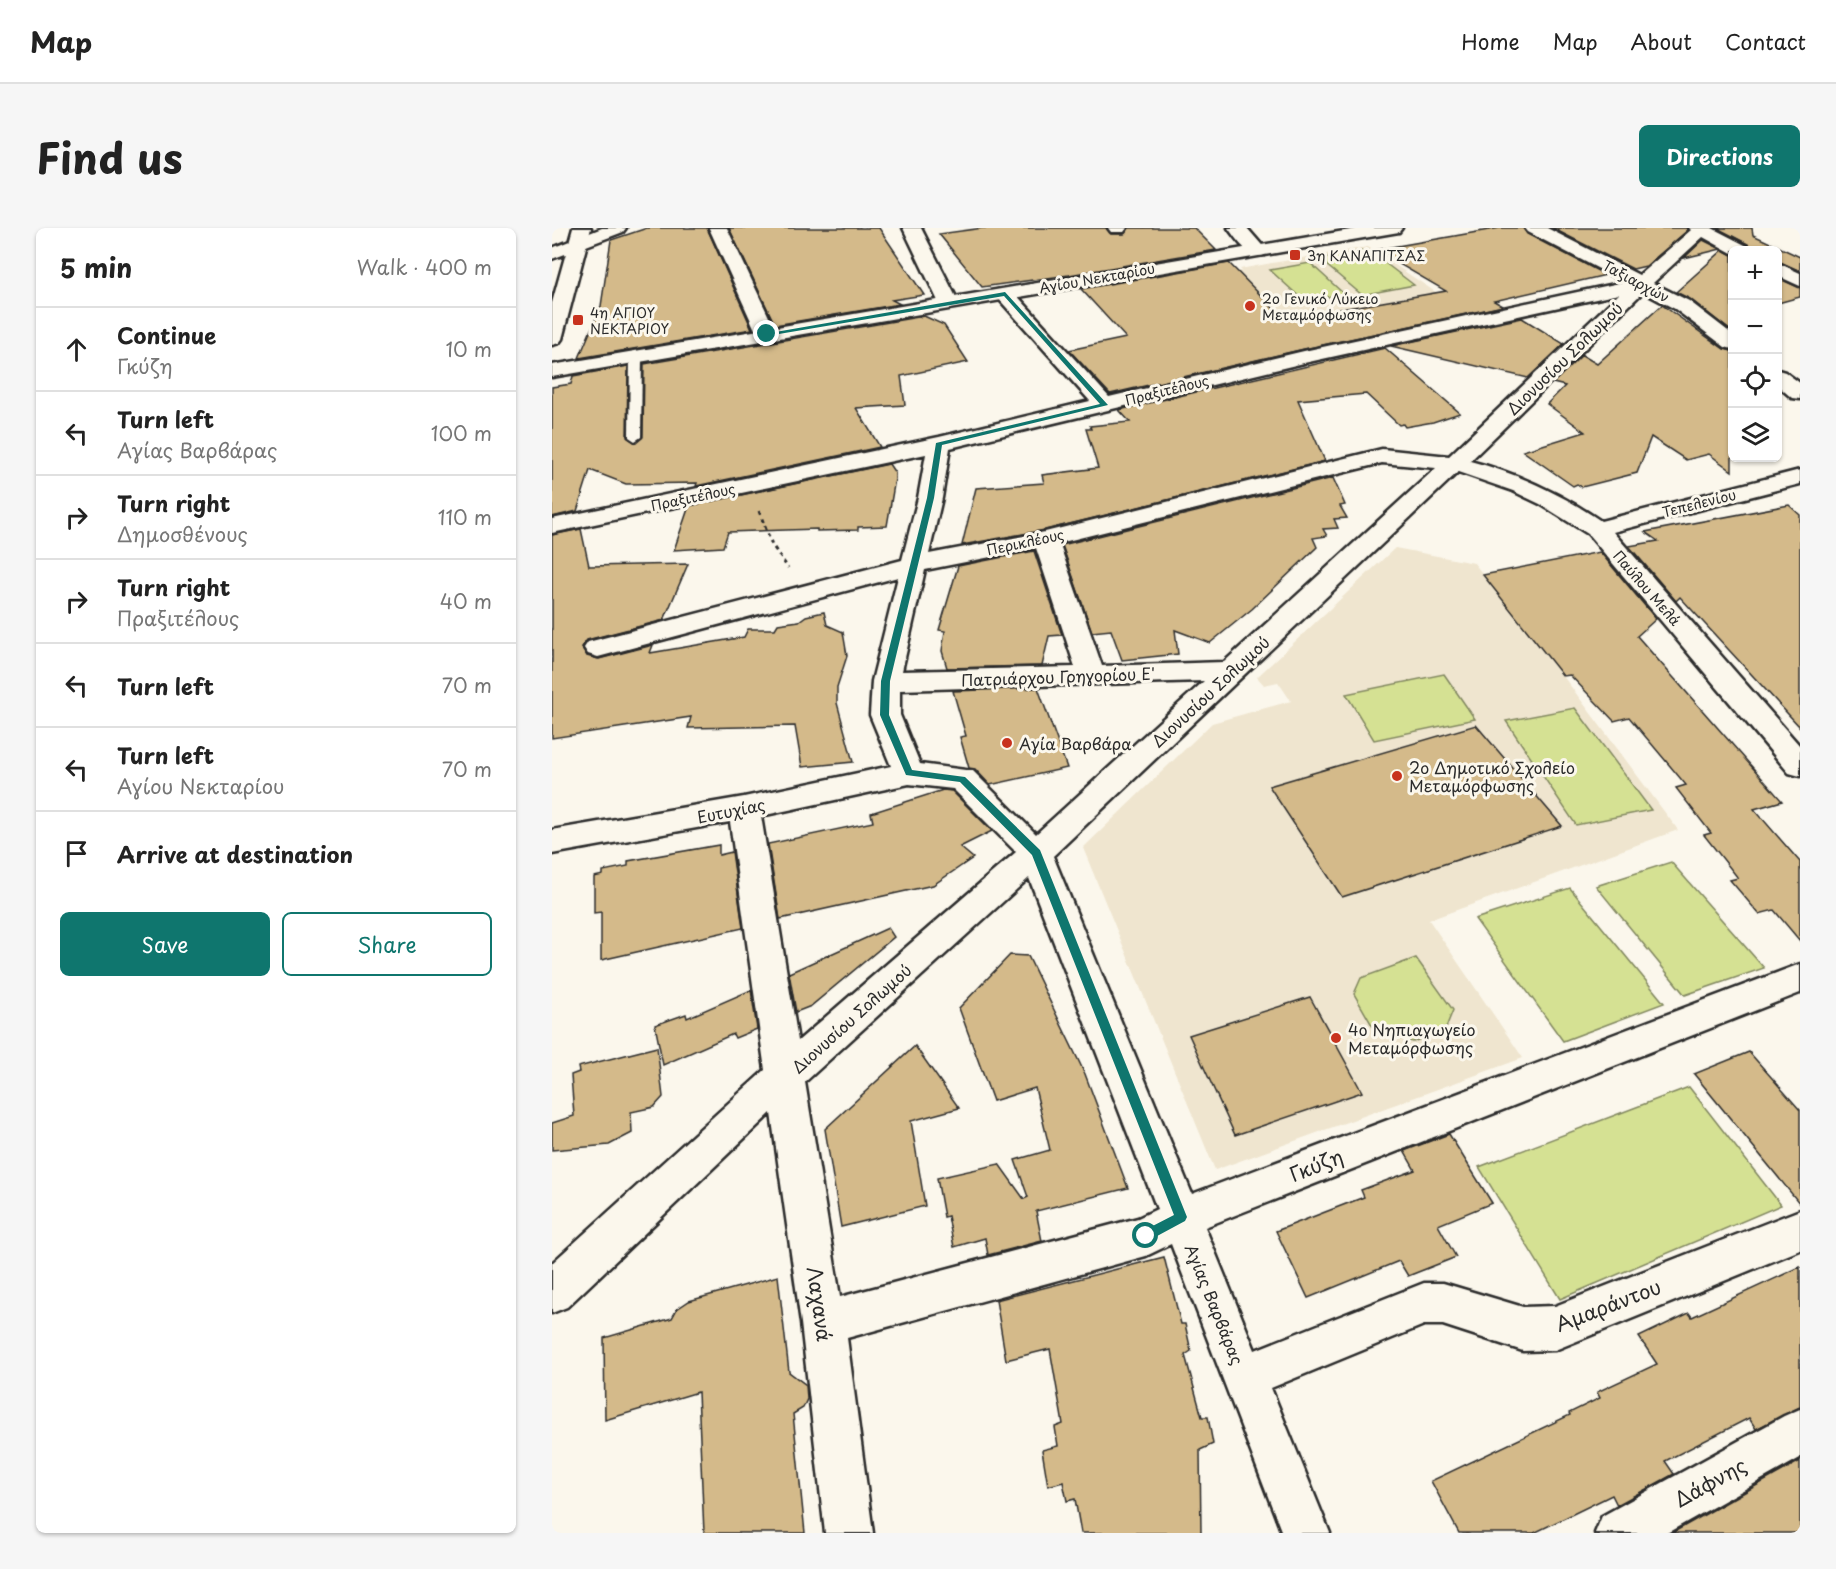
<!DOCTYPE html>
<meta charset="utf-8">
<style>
body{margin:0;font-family:"Playpen Sans",sans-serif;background:#f6f6f6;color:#222}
.controls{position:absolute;right:18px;top:18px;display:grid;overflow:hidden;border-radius:9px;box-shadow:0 2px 4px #0004}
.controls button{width:54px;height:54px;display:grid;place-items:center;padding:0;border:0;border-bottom:2px solid #e0e0e0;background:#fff;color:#222;font:30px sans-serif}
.stop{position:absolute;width:18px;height:18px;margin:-14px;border:4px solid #0f766e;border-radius:50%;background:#fff}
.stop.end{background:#0f766e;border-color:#fff;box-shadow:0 2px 6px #0008}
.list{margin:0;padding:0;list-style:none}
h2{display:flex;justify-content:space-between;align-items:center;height:78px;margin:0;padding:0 24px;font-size:26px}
h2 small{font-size:20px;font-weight:400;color:#767676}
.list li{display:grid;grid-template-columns:39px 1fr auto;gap:18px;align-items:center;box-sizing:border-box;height:84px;padding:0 24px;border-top:2px solid #e0e0e0}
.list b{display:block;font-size:22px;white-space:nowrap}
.list p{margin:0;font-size:20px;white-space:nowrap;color:#767676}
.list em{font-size:20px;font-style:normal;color:#767676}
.actions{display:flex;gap:12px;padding:18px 24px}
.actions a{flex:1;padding:14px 0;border:2px solid #0f766e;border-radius:9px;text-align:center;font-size:21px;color:#0f766e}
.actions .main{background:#0f766e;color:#fff}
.icon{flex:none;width:33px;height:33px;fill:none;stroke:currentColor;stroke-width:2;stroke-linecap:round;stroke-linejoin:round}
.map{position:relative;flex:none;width:1248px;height:1305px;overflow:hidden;border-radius:9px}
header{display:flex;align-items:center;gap:36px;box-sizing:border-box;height:84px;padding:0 30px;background:#fff;border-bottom:2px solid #e0e0e0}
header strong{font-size:28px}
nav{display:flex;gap:33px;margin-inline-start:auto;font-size:21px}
.intro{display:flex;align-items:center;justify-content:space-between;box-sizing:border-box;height:144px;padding:0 36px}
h1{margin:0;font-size:42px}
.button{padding:15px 27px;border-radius:9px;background:#0f766e;color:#fff;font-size:21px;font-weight:700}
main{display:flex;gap:36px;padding:0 36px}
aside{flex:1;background:#fff;border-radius:9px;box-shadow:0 2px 4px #0004}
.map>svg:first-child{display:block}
</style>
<header>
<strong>Map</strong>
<nav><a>Home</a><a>Map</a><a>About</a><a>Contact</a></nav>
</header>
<div class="intro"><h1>Find us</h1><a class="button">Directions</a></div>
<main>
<aside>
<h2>5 min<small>Walk · 400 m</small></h2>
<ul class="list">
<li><svg class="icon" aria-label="ahead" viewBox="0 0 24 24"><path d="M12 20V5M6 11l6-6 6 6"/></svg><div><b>Continue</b><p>Γκύζη</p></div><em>10 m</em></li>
<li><svg class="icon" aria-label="left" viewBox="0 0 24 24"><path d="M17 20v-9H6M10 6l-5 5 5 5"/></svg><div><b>Turn left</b><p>Αγίας Βαρβάρας</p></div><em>100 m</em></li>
<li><svg class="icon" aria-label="right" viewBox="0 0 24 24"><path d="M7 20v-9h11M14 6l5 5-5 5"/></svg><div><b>Turn right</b><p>Δημοσθένους</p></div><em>110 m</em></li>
<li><svg class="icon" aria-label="right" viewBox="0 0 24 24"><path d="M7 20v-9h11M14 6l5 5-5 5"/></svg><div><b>Turn right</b><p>Πραξιτέλους</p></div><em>40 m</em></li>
<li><svg class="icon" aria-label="left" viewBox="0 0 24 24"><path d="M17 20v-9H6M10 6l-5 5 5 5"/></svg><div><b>Turn left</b></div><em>70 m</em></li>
<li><svg class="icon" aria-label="left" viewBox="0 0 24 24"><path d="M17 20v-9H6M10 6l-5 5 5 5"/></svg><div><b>Turn left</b><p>Αγίου Νεκταρίου</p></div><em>70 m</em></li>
<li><svg class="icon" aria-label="arrive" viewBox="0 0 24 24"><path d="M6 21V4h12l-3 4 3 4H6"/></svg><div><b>Arrive at destination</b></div></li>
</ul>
<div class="actions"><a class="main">Save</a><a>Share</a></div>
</aside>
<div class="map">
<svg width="1248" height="1305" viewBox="0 0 1248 1305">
<rect width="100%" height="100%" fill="#fbf7ec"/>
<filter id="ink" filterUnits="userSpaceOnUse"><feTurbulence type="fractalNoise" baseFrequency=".0167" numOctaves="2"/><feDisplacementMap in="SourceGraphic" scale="12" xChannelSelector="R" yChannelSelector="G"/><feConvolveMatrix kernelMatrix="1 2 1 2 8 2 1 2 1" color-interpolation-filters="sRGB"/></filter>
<g filter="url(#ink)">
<g fill="#efe5cf">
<polygon points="816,19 912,83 820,101 829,105 690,135 640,51 690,43 688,41 720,35"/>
<polygon points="843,320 922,335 1011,448 1126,602 877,692 971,830 663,942 531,620 660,495 739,473 726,454 712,457 705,449"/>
</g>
<g fill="#d5e193" stroke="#80865f" stroke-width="1.5">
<polygon points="816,22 862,57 810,67 767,31"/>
<polygon points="758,35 792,66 752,73 718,42"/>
<polygon points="892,446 923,491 822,512 794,466"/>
<polygon points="1023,480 1099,582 1024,597 954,493"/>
<polygon points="1119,634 1212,740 1133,767 1044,658"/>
<polygon points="1018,660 1112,775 1011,813 923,691"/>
<polygon points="864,730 901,782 893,802 861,814 824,804 802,766 809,750"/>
<polygon points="1137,859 1229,977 1008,1071 927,939"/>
</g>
<g fill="#d4ba8a" stroke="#2b2b2b" stroke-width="1.5">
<polygon points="95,0 155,0 200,101 27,130 49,78 59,12"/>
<polygon points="177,0 327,0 372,67 340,72 348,76 223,97"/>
<polygon points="431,0 554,0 559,6 572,6 577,0 642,0 664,22 517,47 430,59 387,6"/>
<polygon points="948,0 971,0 975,6 1054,47 942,73 951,78 752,121 558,166 517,122 574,110 529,61 677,35 732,91 894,63 823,22"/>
<polygon points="1000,0 1135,0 1136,2 1094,38 1081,41"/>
<polygon points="1165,0 1200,0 1201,7 1248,29 1248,43 1226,33 1226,22 1200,22 1196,16"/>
<polygon points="1151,12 1169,21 1132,30"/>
<polygon points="1171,22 1180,27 1180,104 1138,71 1124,64"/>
<polygon points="1226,50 1248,60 1248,69 1226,75"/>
<polygon points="1110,77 1172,121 1180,123 1180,243 1157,226 1134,232 1099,209 1085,245 1030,259 1025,256 1021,258 971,223 1033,204 995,176 1013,158 1001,155 1030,127 1045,136"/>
<polygon points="372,88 392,97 416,134 349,148 353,177 304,180 328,219 144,258 145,255 74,256 38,242 25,283 0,289 0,159 19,156 21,148 76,138 75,209 84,215 91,209 92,136"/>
<polygon points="970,90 1012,116 976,150 839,118"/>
<polygon points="833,120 908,185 881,194 853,199 851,196 847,197 814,166 746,172 773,233 493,302 410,317 424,260 492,255 490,247 546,240 534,201 539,201 538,198 578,194 567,182"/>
<polygon points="337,236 343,245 343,251 335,298 306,299 306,302 265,303 265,301 176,304 171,319 122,322 137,278"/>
<polygon points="781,250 793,277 788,278 795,290 782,291 786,300 771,301 775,308 761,310 765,319 700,381 658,415 623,402 626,426 570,432 559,402 540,404 510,317"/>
<polygon points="1237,277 1248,287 1248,499 1128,369 1124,373 1077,318 1106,313 1093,304"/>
<polygon points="29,301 37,338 136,336 112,392 35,412 30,419 35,428 47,431 101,417 98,425 192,409 196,401 223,401 226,396 247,393 254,388 272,384 275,397 291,404 295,428 285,459 285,475 301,534 250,539 243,498 136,500 139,489 0,510 0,307"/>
<polygon points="482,323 510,407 497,408 490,438 395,440 390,423 393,403 387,402 406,338"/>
<polygon points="1048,324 1104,391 1085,408 1230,573 1202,581 1248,634 1248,713 1222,682 1207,686 1178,652 1186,650 1152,607 1159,605 1124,560 1134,557 1077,489 1062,493 1018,447 1011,448 931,347"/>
<polygon points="486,460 515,540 438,557 423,541 417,540 408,509 414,508 401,463"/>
<polygon points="924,497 1010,598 790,669 717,558"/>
<polygon points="391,562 400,563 440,603 408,619 421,630 381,657 228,691 216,616 321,594 319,585"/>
<polygon points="167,617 167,627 180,624 191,700 49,732 49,684 42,685 42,649 51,647 51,643 76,638 76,633"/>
<polygon points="336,700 342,709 259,778 244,784 237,745"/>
<polygon points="458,727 476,728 533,846 576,960 484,983 490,1013 436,1027 433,1010 402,1019 396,988 392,989 385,950 447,936 472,971 476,969 463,932 498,922 483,860 441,873 407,780"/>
<polygon points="199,762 205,801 183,810 181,806 111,837 103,797 134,786 135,790"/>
<polygon points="758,769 810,864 683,907 637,807"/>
<polygon points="363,818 407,880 359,893 373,978 289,999 273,901"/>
<polygon points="105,819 111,869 102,879 79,884 80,905 57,917 0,922 0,895 22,888 19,847 27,844 26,839"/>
<polygon points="1197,824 1248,882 1248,976 1142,846"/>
<polygon points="897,906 940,975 886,997 904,1029 856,1048 847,1033 756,1070 724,1003 812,969 809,962 863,942 852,923"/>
<polygon points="612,1029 629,1096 633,1096 639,1123 633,1127 650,1189 656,1189 661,1216 648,1222 649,1305 529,1305 523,1271 515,1273 511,1254 496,1258 490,1222 506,1218 503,1199 511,1196 498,1121 454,1132 444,1072"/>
<polygon points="1248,1039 1248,1179 1204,1201 1197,1190 1113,1233 1122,1246 1065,1277 1060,1267 982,1305 907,1305 879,1253 1018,1187 1017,1185 1048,1170 1045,1164 1105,1136 1087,1109 1137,1085 1140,1089"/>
<polygon points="226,1048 237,1144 254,1157 255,1171 251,1180 241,1186 253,1305 152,1305 146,1164 53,1192 52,1110 120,1090 125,1081 137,1073"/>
<polygon points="1248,1233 1248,1305 1120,1305"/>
</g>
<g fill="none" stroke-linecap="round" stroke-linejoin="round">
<g stroke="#2b2b2b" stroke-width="4">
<polygon id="lane" points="84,125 90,128 89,209 83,213 77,209 78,128"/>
</g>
<g stroke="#2b2b2b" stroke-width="5">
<g id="street">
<polygon points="50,0 74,0 71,4 0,31 0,20"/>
<polygon points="157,0 175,0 225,106 222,110 208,110 205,106"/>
<polygon points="351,0 369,0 407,75 404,79 390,79 387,75"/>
<polygon points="556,0 575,0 572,4 559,4"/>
<path d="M676 0H695L715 23 712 27C697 31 685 12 676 0Z"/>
<path d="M973 0H995L1087 47 1139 2 1137 0H1160L1195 18 1198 22H1180V25L1151 9 1101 55 1137 73 1180 106V121L1173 119 1123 81 1091 64 918 233C965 245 1009 266 1049 293L1248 242V256L1061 304 1248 518V548L1237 545 1036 306 988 276 961 263 906 244 501 628 640 966 1248 736V765L653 999 703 1122 872 1055H891L971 1079 1003 1078 1248 982V1022L1003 1122 971 1123 891 1097H872L719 1160 778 1305H730L619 1016 594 1028 295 1110 321 1305H273L249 1095 219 885 15 1079 0 1085V1035L213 842 178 594 0 626V602L192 569 339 538 318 487 320 453 346 349 46 429 36 426 32 420 36 414 350 332 366 270 374 226 0 305V291L387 209 538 173 446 70 444 66 446 62H460L557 169 752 123 1072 54 976 4ZM1067 66 897 228 830 221 493 304 377 326 390 270 398 220 752 135ZM830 235 884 240 672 434 550 438 507 315ZM484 320 523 439 350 443 373 342ZM652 453 484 606 421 543 368 536 348 487V462ZM357 556 401 561 464 624 246 813 209 588ZM477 650 605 981 586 990 288 1069 253 854Z"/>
<polygon points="1226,35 1248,45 1248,58 1226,48"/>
<polygon points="1226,142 1233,144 1248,155 1248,171 1240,170 1226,158"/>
<polygon points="1248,1181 1248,1230 1115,1305 1043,1305 1050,1288 1232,1188"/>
</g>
</g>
<g stroke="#2b2b2b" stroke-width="5">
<g id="secondary">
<polygon points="21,0 39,0 10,111 7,115 0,117 0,75"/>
<polygon points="810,0 850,0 847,4 841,5 0,149 0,137"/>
</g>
</g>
<polyline stroke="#2b2b2b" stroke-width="3" stroke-dasharray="4 4" stroke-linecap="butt" points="207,283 220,317 236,340"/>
<use href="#lane" fill="#fbf7ec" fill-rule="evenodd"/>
<use href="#street" fill="#fbf7ec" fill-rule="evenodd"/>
<use href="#secondary" fill="#fbf7ec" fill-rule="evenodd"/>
</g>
</g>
<polygon fill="#0f766e" points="453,64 556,177 390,217 382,270 338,453 337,487 360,542 413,549 488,622 635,989 633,993 594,1014 589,1013 589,1004 622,987 480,627 408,554 354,547 328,487 329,453 375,270 384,215 548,176 452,68 215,108 212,106"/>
<g fill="#c8321e" stroke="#fbf7ec" stroke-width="2">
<rect x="737" y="21" width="12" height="12" rx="3"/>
<circle cx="698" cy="78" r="6"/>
<rect x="20" y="86" width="12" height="12" rx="3"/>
<circle cx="455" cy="515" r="6"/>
<circle cx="845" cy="548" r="6"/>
<circle cx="784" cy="810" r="6"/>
</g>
<g text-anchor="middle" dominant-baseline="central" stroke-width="6" stroke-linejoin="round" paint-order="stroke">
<g font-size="14" fill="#2b2b2b" stroke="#fbf7ec" text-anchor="start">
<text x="755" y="27">3η ΚΑΝΑΠΙΤΣΑΣ</text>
<text x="710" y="70">2ο Γενικό Λύκειο<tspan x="710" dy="16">Μεταμόρφωσης</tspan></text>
<text x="38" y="84">4η ΑΓΙΟΥ<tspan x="38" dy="16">ΝΕΚΤΑΡΙΟΥ</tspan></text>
</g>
<g font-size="14" fill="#2b2b2b" stroke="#fbf7ec">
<text transform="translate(545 50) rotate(-10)">Αγίου Νεκταρίου</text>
<text transform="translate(1084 53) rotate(28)">Ταξιαρχών</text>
<text transform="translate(615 162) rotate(-14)">Πραξιτέλους</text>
<text transform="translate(141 269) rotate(-12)">Πραξιτέλους</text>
<text transform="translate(1147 275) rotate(-14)">Τεπελενίου</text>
<text transform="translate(473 314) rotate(-12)">Περικλέους</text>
<text transform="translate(1095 360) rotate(49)">Παύλου Μελά</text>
</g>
<g font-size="16" fill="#2b2b2b" stroke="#fbf7ec">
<text transform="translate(1012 130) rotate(-44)">Διονυσίου Σολωμού</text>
<text transform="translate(506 448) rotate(-2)">Πατριάρχου Γρηγορίου Ε'</text>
<text transform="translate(658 463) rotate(-43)">Διονυσίου Σολωμού</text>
<text transform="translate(179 582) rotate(-11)">Ευτυχίας</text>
<text transform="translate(299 790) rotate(-42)">Διονυσίου Σολωμού</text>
<text transform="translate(663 1076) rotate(68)">Αγίας Βαρβάρας</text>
</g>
<g font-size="16" fill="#2b2b2b" stroke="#fbf7ec" text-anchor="start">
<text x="467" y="515">Αγία Βαρβάρα</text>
<text x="857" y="539">2ο Δημοτικό Σχολείο<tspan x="857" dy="18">Μεταμόρφωσης</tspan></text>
<text x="796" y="801">4ο Νηπιαγωγείο<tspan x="796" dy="18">Μεταμόρφωσης</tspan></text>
</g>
<g font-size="20" fill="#2b2b2b" stroke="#fbf7ec">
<text transform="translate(764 937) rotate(-21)">Γκύζη</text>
<text transform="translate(268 1076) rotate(82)">Λαχανά</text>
<text transform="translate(1056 1077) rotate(-21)">Αμαράντου</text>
<text transform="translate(1158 1254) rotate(-29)">Δάφνης</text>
</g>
</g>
</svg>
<div class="controls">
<button>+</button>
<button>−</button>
<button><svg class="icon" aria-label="locate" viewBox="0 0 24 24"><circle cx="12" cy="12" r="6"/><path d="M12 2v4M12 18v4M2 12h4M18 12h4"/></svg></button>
<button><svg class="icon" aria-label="layers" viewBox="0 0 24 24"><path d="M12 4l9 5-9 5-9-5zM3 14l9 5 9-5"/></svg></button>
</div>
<div class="stop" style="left:594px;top:1008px"></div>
<div class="stop end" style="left:215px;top:106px"></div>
</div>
</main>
